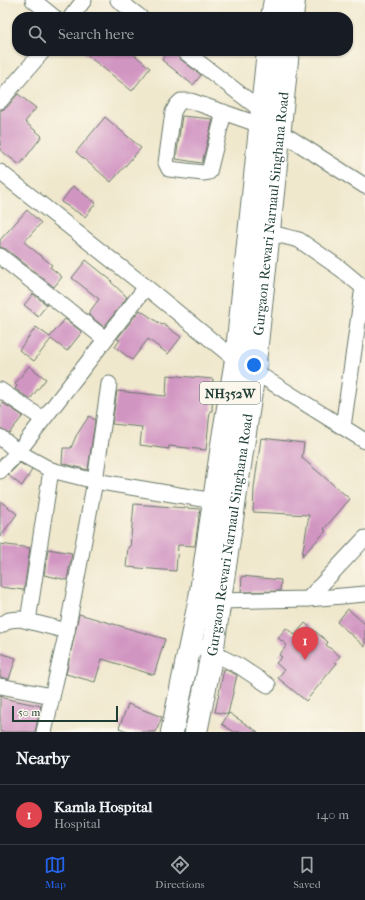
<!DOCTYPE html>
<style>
body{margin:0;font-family:"IM FELL French Canon",serif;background:#242831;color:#f1f3f6}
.scale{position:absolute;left:12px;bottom:10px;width:106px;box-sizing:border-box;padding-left:4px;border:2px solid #1f3d34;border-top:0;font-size:11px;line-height:14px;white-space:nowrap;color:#1f3d34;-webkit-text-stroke:3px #fbf7ec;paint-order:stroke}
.you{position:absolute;left:254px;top:365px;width:14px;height:14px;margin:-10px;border:3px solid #fff;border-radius:50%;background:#1a73e8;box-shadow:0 0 0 6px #1a73e833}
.badge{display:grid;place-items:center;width:26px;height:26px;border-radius:50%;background:#2563eb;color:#fff;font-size:13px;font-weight:700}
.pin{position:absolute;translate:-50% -33px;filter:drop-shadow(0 1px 2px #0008)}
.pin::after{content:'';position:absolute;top:21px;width:14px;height:12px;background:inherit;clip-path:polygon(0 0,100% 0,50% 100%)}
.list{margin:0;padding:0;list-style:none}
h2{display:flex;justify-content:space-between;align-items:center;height:52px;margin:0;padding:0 16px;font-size:17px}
h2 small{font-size:13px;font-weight:400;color:#9ea1a6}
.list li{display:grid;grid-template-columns:26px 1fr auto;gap:12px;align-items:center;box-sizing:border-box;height:60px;padding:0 16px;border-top:1px solid #363941}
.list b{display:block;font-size:15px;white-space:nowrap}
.list p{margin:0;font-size:13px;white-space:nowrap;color:#9ea1a6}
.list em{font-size:13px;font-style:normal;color:#9ea1a6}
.icon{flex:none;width:22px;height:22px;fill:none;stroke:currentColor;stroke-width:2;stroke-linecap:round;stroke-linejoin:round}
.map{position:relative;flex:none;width:365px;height:732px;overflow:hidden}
.search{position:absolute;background:#171b24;box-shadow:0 1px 3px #0004;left:12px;right:12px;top:12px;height:44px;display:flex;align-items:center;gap:10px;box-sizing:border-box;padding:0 14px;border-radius:16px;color:#9ea1a6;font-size:15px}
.sheet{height:112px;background:#171b24}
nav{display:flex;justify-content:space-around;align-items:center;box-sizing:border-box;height:56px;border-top:1px solid #363941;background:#171b24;font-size:11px;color:#9ea1a6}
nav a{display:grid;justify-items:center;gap:2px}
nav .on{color:#2563eb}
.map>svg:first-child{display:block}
</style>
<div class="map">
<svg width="365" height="732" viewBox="0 0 365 732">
<rect width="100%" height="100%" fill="#fbf7ec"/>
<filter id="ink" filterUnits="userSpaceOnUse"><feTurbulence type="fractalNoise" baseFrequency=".025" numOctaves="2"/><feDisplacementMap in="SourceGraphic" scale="8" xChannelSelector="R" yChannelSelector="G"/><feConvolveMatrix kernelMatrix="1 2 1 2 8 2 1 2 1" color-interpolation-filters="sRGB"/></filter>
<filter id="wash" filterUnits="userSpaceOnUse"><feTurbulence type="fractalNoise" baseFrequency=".012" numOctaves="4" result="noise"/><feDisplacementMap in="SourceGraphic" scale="16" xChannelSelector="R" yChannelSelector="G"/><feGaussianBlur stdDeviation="0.9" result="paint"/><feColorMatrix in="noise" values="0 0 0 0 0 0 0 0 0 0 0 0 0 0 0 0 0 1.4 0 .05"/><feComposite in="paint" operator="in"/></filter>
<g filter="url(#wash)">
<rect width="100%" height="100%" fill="#f0e8cd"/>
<g id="blocks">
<g fill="#d195c2">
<polygon points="82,51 130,51 150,68 132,91"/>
<polygon points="168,51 175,51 179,58 201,75 193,85 162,60"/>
<polygon points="18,94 36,108 25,122 42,136 20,165 0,150 0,111 7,107"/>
<polygon points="182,116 213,119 202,163 176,159"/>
<polygon points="105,117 141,148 111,182 76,152"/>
<polygon points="73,186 96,203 85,217 61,202"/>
<polygon points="27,210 41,223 24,242 52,265 50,267 62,277 54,287 6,249 0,247 0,240"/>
<polygon points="86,260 112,281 111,282 127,297 104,327 88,314 99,299 72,278"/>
<polygon points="33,294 47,305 38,316 24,305"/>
<polygon points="140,310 162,325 163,324 181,337 168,354 148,339 132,360 115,347 120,340 117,339"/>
<polygon points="65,319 82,332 67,351 51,339 34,361 19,350 36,327 50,337"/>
<polygon points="29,366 46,379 30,399 15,389 17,386 15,384"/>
<polygon points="167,375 213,379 212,411 210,411 206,450 169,446 169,449 140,445 142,427 112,424 117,391 166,396"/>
<polygon points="3,403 23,416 9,433 0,428 0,408"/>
<polygon points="89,416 95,420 88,470 62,463 63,448 71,448 76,436"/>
<polygon points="261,438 304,443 302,458 350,499 324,529 326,531 302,556 309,515 253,512 254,488"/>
<polygon points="20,463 32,470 22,486 8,475"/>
<polygon points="0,501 17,514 0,537"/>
<polygon points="134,504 200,509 195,546 178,545 176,571 126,567 128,547 130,547"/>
<polygon points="0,544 30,548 24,590 0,587"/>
<polygon points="48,549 72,553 67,580 44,575"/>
<polygon points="242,576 281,580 280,591 241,592"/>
<polygon points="348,609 365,624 365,647 337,622"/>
<polygon points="79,614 165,639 154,675 102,659 95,682 66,674"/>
<polygon points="305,623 328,642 326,645 340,656 335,662 337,663 306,701 278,678 284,670 276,663 282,657 279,655 287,645 278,638 286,628 295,635"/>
<polygon points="0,653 16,658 9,679 0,677"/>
<polygon points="224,669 237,675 228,714 215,712"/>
<polygon points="0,695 3,696 3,698 41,706 35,732 0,732"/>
<polygon points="128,704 162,717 156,732 130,732 119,728"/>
<polygon points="229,713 258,732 234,732 222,724"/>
</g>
</g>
</g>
<g filter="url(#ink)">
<use href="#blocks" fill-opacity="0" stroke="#68796a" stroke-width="1"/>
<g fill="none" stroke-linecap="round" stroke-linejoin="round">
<g stroke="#68796a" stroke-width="17">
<g id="minor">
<polyline points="33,0 54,17"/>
<polyline points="118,0 140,17"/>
<polyline points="71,17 84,0"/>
<polyline points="184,51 261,110"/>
<polyline points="0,101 43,51"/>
<polyline points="224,112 209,172 203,173 169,169 166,163 173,112 177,105 181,101 191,101 260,125"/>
<polyline points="271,131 290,138 365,186"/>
<polyline points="0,172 146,287 236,360 365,441"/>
<polyline points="259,235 279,235 299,240 341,269 365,289"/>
<polyline points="0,256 105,339"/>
<polyline points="0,390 43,419"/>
<polyline points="343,427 363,287"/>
<polyline points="0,437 18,452 51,470 95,481 214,501"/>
<polyline points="0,471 18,452 146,287"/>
<polyline points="211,599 220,601 308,599 365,594"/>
<polyline points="308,599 365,538"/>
<polyline points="28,621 51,470"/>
<polyline points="0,626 9,620 20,619 67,631 44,732"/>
<polyline points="67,631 95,481 109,384"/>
<polyline points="191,642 239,666 268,685"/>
<polyline points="0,686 52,696"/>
</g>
</g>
<g stroke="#68796a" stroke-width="24">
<g id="highway">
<polyline points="272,17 275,0"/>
<polyline points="292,17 294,0"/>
<polyline points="172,732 200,598 223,438 236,360 268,51"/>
<path id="s1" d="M196 732 212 653 254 372 288 51"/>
</g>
</g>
<use href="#minor" stroke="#fff" stroke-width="15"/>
<use href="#highway" stroke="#fff" stroke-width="22"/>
</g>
</g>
<g text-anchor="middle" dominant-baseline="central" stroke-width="3" stroke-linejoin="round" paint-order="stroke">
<rect fill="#fbf7ec" stroke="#61756b" stroke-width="1" x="200" y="382" width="60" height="22" rx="3"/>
<g font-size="13" font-weight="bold" fill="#1f3d34">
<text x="230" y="393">NH352W</text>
</g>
<g font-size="14" fill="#1f3d34" stroke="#fbf7ec">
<text stroke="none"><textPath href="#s1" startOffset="524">Gurgaon Rewari Narnaul Singhana Road</textPath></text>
<text stroke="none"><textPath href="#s1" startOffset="200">Gurgaon Rewari Narnaul Singhana Road</textPath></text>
</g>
</g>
</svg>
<div class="scale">50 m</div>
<div class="you"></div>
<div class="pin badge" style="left:305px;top:660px;background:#e0444e">1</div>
<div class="search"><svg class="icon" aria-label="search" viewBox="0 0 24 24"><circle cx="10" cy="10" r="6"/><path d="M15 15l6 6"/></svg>Search here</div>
</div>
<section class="sheet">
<h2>Nearby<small></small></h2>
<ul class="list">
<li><span class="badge" style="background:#e0444e">1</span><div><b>Kamla Hospital</b><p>Hospital</p></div><em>140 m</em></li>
</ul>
</section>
<nav>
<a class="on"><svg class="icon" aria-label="map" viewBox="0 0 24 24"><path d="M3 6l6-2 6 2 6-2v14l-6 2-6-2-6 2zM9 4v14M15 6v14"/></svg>Map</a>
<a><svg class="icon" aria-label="directions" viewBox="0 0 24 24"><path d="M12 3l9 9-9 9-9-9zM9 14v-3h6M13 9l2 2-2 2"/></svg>Directions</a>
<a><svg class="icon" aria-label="saved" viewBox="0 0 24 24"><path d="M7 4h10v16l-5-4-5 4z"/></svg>Saved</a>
</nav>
